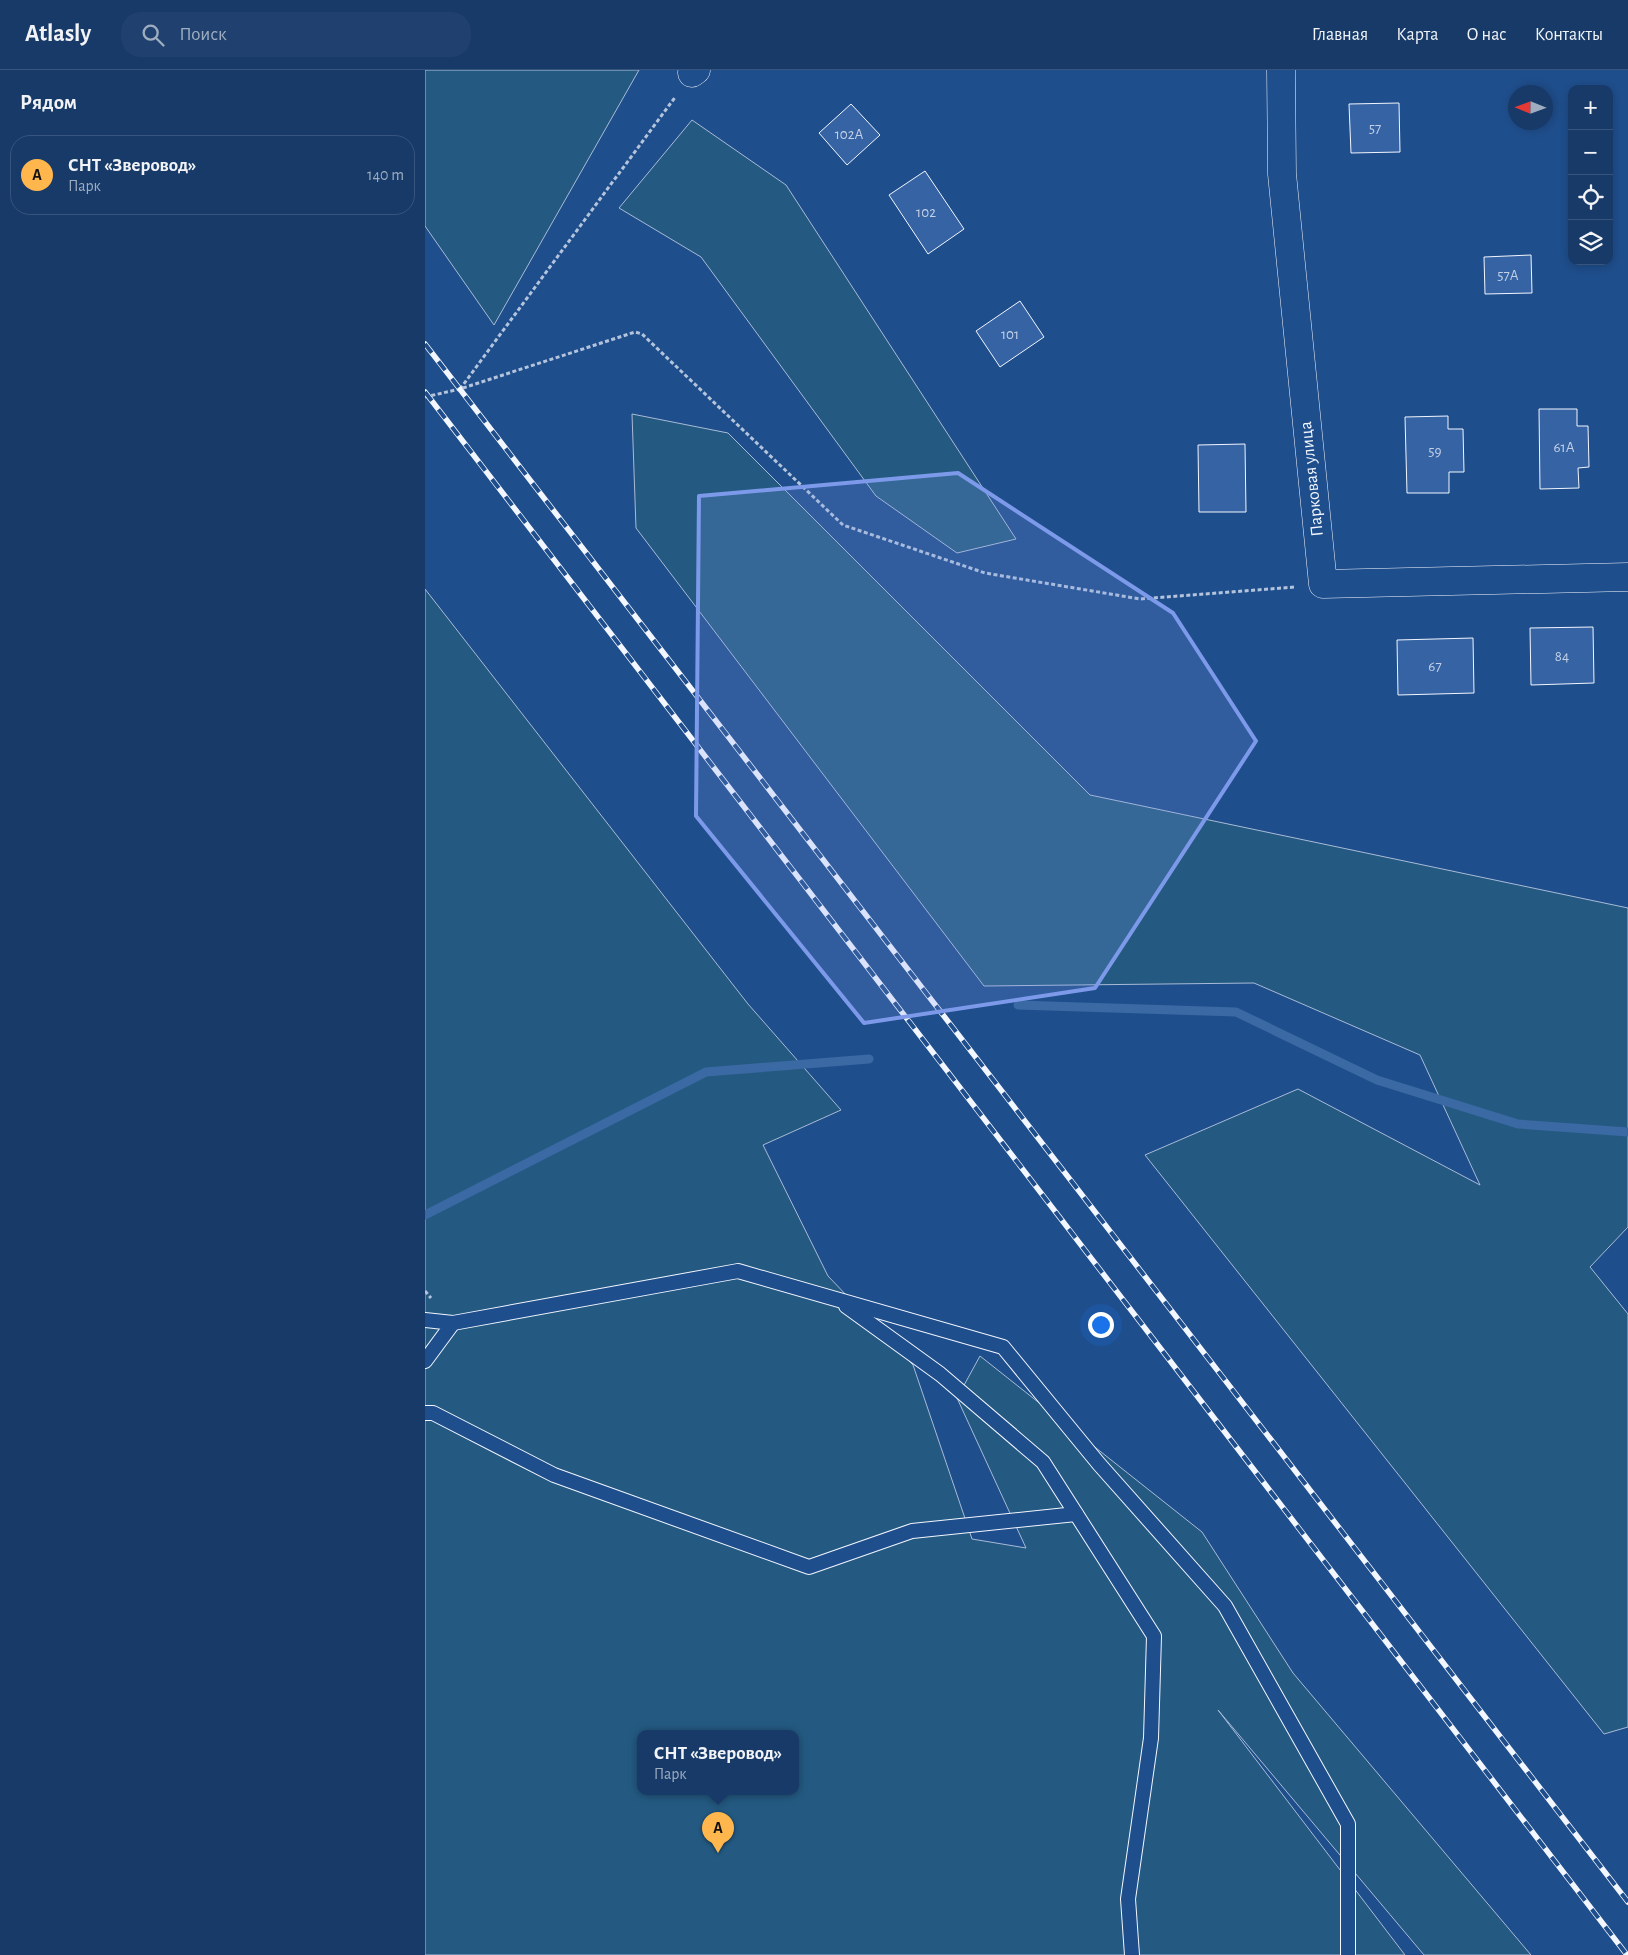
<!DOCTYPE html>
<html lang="ru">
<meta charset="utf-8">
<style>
body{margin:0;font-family:"Alegreya Sans",sans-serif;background:#20416f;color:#f1f3f6}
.controls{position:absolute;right:15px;top:15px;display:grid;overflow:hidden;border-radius:10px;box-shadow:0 2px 8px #0003}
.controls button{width:45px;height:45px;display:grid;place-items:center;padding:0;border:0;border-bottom:1px solid #36547d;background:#173a69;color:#f1f3f6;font:25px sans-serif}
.compass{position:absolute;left:1083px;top:15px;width:45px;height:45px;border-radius:50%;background:#173a69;box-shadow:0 2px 8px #0003;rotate:271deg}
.you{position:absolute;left:675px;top:1254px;width:18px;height:18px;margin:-12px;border:4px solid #fff;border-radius:50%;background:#1a73e8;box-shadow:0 0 0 8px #1a73e833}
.badge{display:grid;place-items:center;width:32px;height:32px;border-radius:50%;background:#ffb74d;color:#111;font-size:16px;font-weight:700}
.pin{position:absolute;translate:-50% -41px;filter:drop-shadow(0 1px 2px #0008)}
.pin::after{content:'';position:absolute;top:26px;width:18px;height:15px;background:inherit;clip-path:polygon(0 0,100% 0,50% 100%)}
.popup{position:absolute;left:212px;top:1660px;width:162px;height:65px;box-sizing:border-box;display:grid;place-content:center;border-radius:10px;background:#173a69;filter:drop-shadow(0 1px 4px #0005);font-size:16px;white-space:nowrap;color:#9eadc0}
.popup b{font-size:19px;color:#f1f3f6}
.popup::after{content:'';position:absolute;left:50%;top:100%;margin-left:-10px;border:10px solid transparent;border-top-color:#173a69}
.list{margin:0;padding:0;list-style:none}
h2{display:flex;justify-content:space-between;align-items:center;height:65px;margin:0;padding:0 20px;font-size:21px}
h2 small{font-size:16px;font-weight:400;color:#9eadc0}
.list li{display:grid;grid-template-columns:32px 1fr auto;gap:15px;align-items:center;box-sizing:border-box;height:80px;margin:0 10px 10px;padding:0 10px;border:1px solid #36547d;border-radius:20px}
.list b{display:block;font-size:19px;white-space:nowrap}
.list p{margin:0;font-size:16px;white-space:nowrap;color:#9eadc0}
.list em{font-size:16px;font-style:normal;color:#9eadc0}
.icon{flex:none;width:28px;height:28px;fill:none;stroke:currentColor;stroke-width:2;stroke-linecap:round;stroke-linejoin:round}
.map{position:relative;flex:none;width:1203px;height:1885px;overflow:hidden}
header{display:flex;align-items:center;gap:30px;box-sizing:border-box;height:70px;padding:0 25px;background:#173a69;border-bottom:1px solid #36547d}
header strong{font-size:24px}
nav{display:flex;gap:28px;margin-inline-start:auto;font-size:18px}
.search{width:350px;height:45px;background:#20416f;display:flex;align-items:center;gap:12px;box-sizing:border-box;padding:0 18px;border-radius:20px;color:#9eadc0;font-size:19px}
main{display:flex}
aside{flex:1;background:#173a69}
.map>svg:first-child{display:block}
</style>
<header>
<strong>Atlasly</strong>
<div class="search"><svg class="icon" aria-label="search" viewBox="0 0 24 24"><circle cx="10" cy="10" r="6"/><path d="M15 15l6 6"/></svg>Поиск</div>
<nav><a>Главная</a><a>Карта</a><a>О нас</a><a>Контакты</a></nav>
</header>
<main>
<aside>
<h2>Рядом<small></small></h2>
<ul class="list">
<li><span class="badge">A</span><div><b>СНТ «Зверовод»</b><p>Парк</p></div><em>140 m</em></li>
</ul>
</aside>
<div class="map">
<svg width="1203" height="1885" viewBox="0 0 1203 1885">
<rect width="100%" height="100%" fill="#1f4e8c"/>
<g fill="#245a82" stroke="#a8bbd7" fill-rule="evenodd">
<polygon points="0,0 214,0 69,255 0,156"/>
<polygon points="267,50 361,115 591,469 532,483 451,426 276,187 194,138"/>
<polygon points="207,344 303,363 665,725 1203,838 1203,1157 1165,1197 1203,1244 1203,1657 1179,1664 720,1085 873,1019 1055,1115 995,985 829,913 559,916 211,458"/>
<path d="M0 519 323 934 416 1040 338 1075 403 1206 488 1295 547 1469 601 1478 532 1328 555 1286 777 1462 868 1603 1106 1885H999L793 1640 980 1885H0ZM216 1664H370V1722H216Z"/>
</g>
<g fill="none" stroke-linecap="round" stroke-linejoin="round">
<g stroke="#3b69a3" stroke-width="9">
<polyline points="593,935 811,942 952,1010 1093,1054 1203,1062"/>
<polyline points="0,1145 281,1002 444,989"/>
</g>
</g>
<g fill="#3563a3" stroke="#f2f6ff">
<polygon points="974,33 975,82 926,83 924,34"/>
<polygon points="426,34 455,65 422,95 394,63"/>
<polygon points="500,101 539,159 503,184 464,125"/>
<polygon points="1106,185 1107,223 1060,224 1059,187"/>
<polygon points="595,231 619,267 575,297 551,261"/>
<polygon points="1114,339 1152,339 1152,356 1163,356 1164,397 1153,398 1154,418 1115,419"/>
<polygon points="1023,346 1023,359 1038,359 1039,402 1024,402 1024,423 982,423 980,347"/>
<polygon points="820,374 821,442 774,442 773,375"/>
<polygon points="1168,557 1169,613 1106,615 1105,558"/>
<polygon points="1048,568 1049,623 973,625 972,570"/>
</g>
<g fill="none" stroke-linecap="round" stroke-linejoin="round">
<g stroke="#f2f6ff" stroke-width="16">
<g id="service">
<polyline points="421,1236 515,1304 618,1392 729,1566 726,1668 703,1829 707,1885"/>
<polyline points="0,1250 28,1253 313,1201 578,1277 674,1394 800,1536 923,1754 923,1885"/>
<polyline points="0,1291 28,1253"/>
<polyline points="0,1343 8,1343 129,1405 384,1497 487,1461 651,1444"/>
</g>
</g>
<g stroke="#f2f6ff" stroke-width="29">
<g id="minor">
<polyline points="856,0 857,104 898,514 1203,507"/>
<polyline points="267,3 271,0"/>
</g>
</g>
<g stroke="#b3c4dc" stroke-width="3" stroke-dasharray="4 2.5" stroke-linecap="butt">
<polyline points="35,319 251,26"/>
<polyline points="0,327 35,319 210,262 217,264 418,455 560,503 715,529 870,517"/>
<polyline points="0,1221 6,1228"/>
</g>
<use href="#service" stroke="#1f4e8c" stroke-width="14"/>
<use href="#minor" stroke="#1f4e8c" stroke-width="28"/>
<g stroke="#f2f6ff" stroke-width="5.5">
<g id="rail">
<polyline points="0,274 1203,1832"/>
<polyline points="0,322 1202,1885"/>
</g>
</g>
<use href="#rail" stroke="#1f4e8c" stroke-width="4" stroke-dasharray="11" stroke-linecap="butt"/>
</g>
<path fill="#7d9aea" fill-opacity="0.2" stroke="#7d9aea" stroke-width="4" stroke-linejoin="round" d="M533 403 748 543 831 671 670 918 439 953 271 746 274 426Z"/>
<g text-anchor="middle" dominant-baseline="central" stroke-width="4" stroke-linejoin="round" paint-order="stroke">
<g font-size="15" fill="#c3d1e8">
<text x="950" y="58">57</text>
<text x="424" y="64">102А</text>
<text x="501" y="142">102</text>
<text x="1083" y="205">57А</text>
<text x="585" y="264">101</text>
<text x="1139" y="377">61А</text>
<text x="1010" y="381">59</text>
<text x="1137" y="586">84</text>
<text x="1010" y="596">67</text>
</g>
<g font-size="18" fill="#f2f6ff" stroke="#1f4e8c">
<text transform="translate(887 409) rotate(-96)">Парковая улица</text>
</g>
</g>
</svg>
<div class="controls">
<button>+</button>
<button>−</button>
<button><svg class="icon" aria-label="locate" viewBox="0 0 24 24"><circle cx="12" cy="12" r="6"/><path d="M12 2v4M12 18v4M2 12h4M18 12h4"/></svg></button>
<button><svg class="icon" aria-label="layers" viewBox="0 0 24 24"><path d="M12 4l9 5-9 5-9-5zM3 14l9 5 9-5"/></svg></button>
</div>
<svg class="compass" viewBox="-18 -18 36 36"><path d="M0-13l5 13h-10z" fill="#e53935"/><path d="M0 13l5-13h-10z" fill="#9eadc0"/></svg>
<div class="you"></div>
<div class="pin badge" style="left:293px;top:1783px">A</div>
<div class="popup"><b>СНТ «Зверовод»</b>Парк</div>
</div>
</main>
